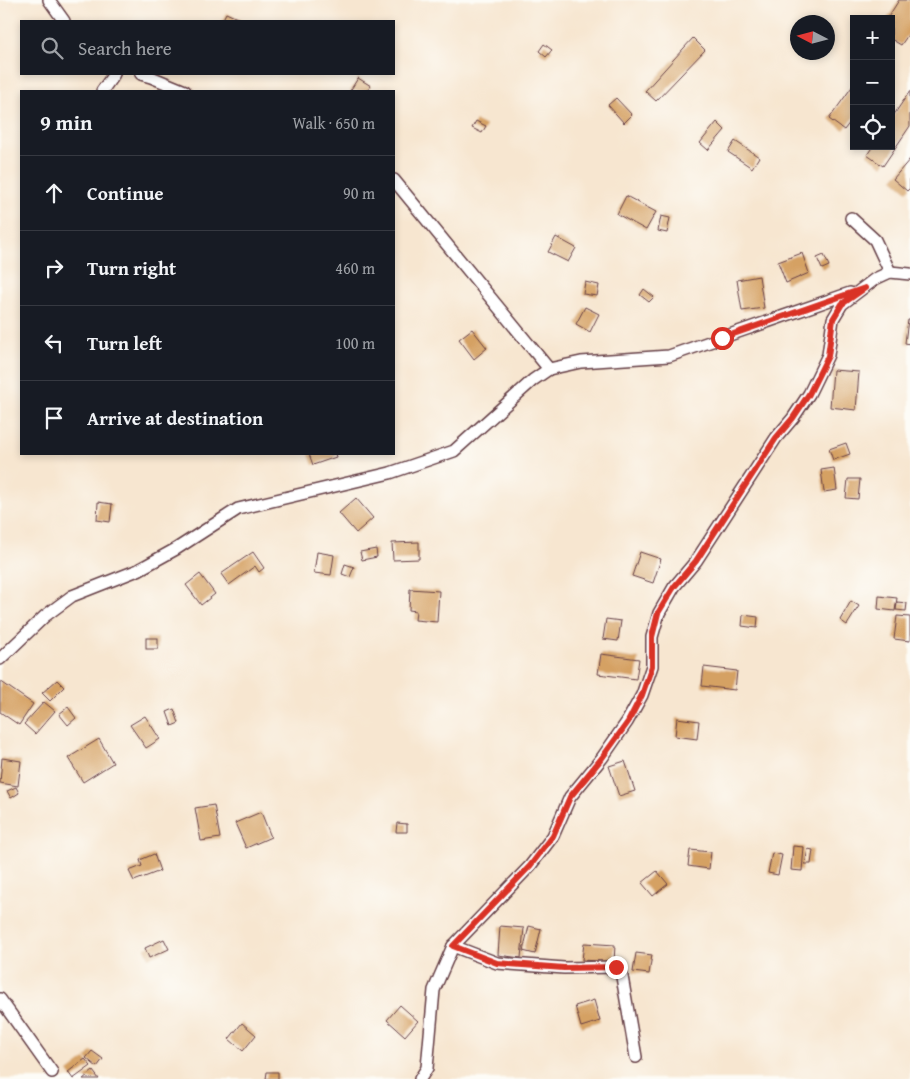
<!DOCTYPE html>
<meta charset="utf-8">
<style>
body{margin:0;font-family:"Gentium Book Plus",serif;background:#20242c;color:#f1f3f6}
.controls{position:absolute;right:15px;top:15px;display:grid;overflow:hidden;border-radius:0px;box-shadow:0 2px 8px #0003}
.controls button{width:45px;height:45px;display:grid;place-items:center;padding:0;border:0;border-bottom:1px solid #363941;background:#171b24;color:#f1f3f6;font:25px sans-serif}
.compass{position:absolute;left:790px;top:15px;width:45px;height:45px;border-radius:50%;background:#171b24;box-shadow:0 2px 8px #0003;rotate:276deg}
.stop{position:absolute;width:15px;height:15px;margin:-11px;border:4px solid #d93025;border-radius:50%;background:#fff}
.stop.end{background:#d93025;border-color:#fff;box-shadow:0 1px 5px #0008}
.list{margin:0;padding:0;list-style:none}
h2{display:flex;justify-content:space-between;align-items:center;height:65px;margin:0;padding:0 20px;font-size:21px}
h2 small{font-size:16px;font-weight:400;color:#9ea1a6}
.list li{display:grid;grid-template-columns:32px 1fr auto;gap:15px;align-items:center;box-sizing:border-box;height:75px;padding:0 20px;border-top:1px solid #363941}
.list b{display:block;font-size:19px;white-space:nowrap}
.list em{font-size:16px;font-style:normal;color:#9ea1a6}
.icon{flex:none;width:28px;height:28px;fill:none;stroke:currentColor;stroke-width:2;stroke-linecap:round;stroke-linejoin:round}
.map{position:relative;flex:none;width:910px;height:1079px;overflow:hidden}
.search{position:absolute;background:#171b24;box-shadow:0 2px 8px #0003;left:20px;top:20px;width:375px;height:55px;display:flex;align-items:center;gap:12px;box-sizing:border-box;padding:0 18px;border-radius:0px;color:#9ea1a6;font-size:19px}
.panel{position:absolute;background:#171b24;box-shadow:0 2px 8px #0003;left:20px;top:90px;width:375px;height:365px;border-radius:0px}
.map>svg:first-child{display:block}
</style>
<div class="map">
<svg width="910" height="1079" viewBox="0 0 910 1079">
<rect width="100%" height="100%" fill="#fdfcf7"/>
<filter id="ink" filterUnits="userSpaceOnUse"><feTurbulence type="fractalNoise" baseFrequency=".02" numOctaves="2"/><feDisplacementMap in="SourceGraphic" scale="10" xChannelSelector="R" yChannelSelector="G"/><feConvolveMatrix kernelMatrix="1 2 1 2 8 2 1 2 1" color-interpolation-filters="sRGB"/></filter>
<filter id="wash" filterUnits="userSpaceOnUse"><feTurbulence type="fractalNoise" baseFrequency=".0096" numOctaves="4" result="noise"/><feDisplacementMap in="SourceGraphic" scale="20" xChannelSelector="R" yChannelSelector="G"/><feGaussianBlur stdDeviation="1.12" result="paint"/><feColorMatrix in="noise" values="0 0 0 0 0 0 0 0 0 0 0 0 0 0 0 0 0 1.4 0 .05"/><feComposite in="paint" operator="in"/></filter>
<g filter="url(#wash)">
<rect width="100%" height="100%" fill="#f7e6d0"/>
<g id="blocks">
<g fill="#d5a163">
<polygon points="899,0 910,0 910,32 901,45 891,39 891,19 887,19"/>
<polygon points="226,13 244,21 222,21"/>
<polygon points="693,38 705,50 656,101 645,91"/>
<polygon points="544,44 552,50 546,57 539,51"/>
<polygon points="358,78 371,86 367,91 350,91"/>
<polygon points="854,84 854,117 844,130 829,119"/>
<polygon points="910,91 910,126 883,166 867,155 873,146 891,146 891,119"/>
<polygon points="616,98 632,115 624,123 608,105"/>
<polygon points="476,121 486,126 482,133 472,128"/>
<polygon points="717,122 725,130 708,150 700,143"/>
<polygon points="735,141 759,157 752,168 728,152"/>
<polygon points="910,159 910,188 907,191 893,179"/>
<polygon points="626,196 656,212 646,230 617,214"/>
<polygon points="661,216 670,218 667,233 658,231"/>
<polygon points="556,237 576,248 568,262 548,252"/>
<polygon points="802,253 809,273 786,283 778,262"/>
<polygon points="824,255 829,266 822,269 817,258"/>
<polygon points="759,276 764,308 742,311 737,280"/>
<polygon points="585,282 599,285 597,296 583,294"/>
<polygon points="644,289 654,297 649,302 640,295"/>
<polygon points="585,307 599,314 590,332 576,324"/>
<polygon points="908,320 910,320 910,344 905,343"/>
<polygon points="472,329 487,348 474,359 459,339"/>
<polygon points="833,370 859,372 856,410 830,407"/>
<polygon points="846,443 850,454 833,460 829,449"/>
<polygon points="309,454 335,454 336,457 313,465"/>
<polygon points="834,468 837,490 824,492 821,470"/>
<polygon points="848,479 860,479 858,499 846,498"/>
<polygon points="356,498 373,518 356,533 339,513"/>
<polygon points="98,502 112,504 110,522 97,520"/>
<polygon points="419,542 419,559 393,560 392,543"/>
<polygon points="376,549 377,557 362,560 360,552"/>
<polygon points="253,552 264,568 259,572 255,566 229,585 221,574"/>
<polygon points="317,552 334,555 331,575 314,573"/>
<polygon points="640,552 661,559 653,583 632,576"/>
<polygon points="345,564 354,567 350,577 342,574"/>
<polygon points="200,574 215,594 201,605 186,585"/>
<polygon points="410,589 439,591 437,622 415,620 416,611 409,610"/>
<polygon points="879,596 897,598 895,611 878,609"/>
<polygon points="851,601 859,606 847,625 840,620"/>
<polygon points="897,602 907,603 906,611 896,610"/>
<polygon points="743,615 758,617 757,628 742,626"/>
<polygon points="897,616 910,617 910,641 894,639"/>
<polygon points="606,619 621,621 618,641 603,639"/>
<rect x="146" y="638" width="12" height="11"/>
<polygon points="601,654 639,659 636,679 598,674"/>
<polygon points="704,667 737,671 735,690 702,686"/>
<polygon points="57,680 64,687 50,701 42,693"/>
<polygon points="0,681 33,704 19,725 0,712"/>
<polygon points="44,702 55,711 35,734 24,724"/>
<polygon points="68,707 76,718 68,725 59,714"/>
<polygon points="174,709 179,723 172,726 167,712"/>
<polygon points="145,716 160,739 146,748 130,725"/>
<polygon points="677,718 699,721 697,739 675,736"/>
<polygon points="99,739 113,763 83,782 68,758"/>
<polygon points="2,758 21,761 18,786 0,783"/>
<polygon points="625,761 635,791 619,796 609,766"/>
<polygon points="16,787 19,793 11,798 7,791"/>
<polygon points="214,805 220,838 201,841 195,808"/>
<polygon points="261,812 271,837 246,848 235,823"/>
<polygon points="397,823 407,824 407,832 396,832"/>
<polygon points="793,846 804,847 802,871 791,870"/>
<polygon points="808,849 813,850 811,864 805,864"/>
<polygon points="690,850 711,852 709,869 688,866"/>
<polygon points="772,853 782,855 778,875 768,873"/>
<polygon points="154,854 160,871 134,881 129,871 142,866 140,860"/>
<polygon points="657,871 668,884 653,896 642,883"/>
<polygon points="500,926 524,928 521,958 498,955"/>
<polygon points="529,926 541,929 535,954 523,951"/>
<polygon points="164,939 169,949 149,958 145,948"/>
<polygon points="584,943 615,945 614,962 582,960"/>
<polygon points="636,953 652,955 649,974 633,972"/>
<polygon points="594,1000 600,1021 581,1027 575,1006"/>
<polygon points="400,1005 418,1021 405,1036 387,1020"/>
<polygon points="242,1023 256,1035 243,1051 229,1039"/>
<polygon points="92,1051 103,1059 97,1067 86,1058"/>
<polygon points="85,1059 91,1066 73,1079 68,1072"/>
<polygon points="93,1071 99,1079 83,1079"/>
<polygon points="267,1072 278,1072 278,1079 266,1079"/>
</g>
</g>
</g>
<g filter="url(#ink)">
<use href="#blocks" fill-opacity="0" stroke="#643d44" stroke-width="1"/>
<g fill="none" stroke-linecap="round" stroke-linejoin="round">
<g stroke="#643d44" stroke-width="14">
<g id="minor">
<polyline points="49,0 64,21"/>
<polyline points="141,74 151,77 185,91"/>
<polyline points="102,91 114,74"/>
<polyline points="394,180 549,369"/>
<polyline points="851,218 875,240 890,272"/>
<polyline points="0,659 45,616 72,596 138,570 176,549 238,509 390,473 454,451 533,380 549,369 581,362 669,356 850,293"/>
<polyline points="453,946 497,963 564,968 617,967 621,971 636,1057"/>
<polyline points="0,999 52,1072"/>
<polyline points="420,1079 427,1068 434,990 453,946 530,866 553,836 570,797 602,758 627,722 642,695 652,666 652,637 659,613 674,587 696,561 776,438 793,418 809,394 828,355 833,319 842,304 875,279 890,272 910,274"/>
</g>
</g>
<use href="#minor" stroke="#fff" stroke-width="11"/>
</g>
</g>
<g fill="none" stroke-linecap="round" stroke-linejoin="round" filter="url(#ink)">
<polyline stroke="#d93025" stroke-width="6" points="616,967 564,968 497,963 453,946 530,866 553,836 570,797 602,758 628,722 642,695 652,666 652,637 658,613 674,587 696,561 776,438 793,418 809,394 828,356 833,319 842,304 865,288 722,338"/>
</g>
</svg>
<div class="controls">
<button>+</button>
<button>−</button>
<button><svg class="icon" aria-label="locate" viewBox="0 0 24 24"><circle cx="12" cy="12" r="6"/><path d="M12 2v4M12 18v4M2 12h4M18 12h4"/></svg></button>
</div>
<svg class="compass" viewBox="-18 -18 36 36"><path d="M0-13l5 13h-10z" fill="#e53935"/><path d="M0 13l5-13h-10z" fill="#9ea1a6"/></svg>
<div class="stop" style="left:722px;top:338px"></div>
<div class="stop end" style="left:616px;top:967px"></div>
<div class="search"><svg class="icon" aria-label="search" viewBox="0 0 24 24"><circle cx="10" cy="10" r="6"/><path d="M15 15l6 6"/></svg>Search here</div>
<section class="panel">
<h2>9 min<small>Walk · 650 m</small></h2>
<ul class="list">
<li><svg class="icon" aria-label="ahead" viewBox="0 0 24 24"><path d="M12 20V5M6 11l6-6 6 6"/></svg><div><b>Continue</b></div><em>90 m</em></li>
<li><svg class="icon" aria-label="right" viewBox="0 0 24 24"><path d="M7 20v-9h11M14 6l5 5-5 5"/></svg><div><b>Turn right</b></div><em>460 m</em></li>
<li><svg class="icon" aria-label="left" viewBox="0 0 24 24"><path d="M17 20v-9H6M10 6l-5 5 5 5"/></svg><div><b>Turn left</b></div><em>100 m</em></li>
<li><svg class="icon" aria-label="arrive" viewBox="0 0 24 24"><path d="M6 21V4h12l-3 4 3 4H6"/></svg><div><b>Arrive at destination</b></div></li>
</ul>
</section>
</div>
